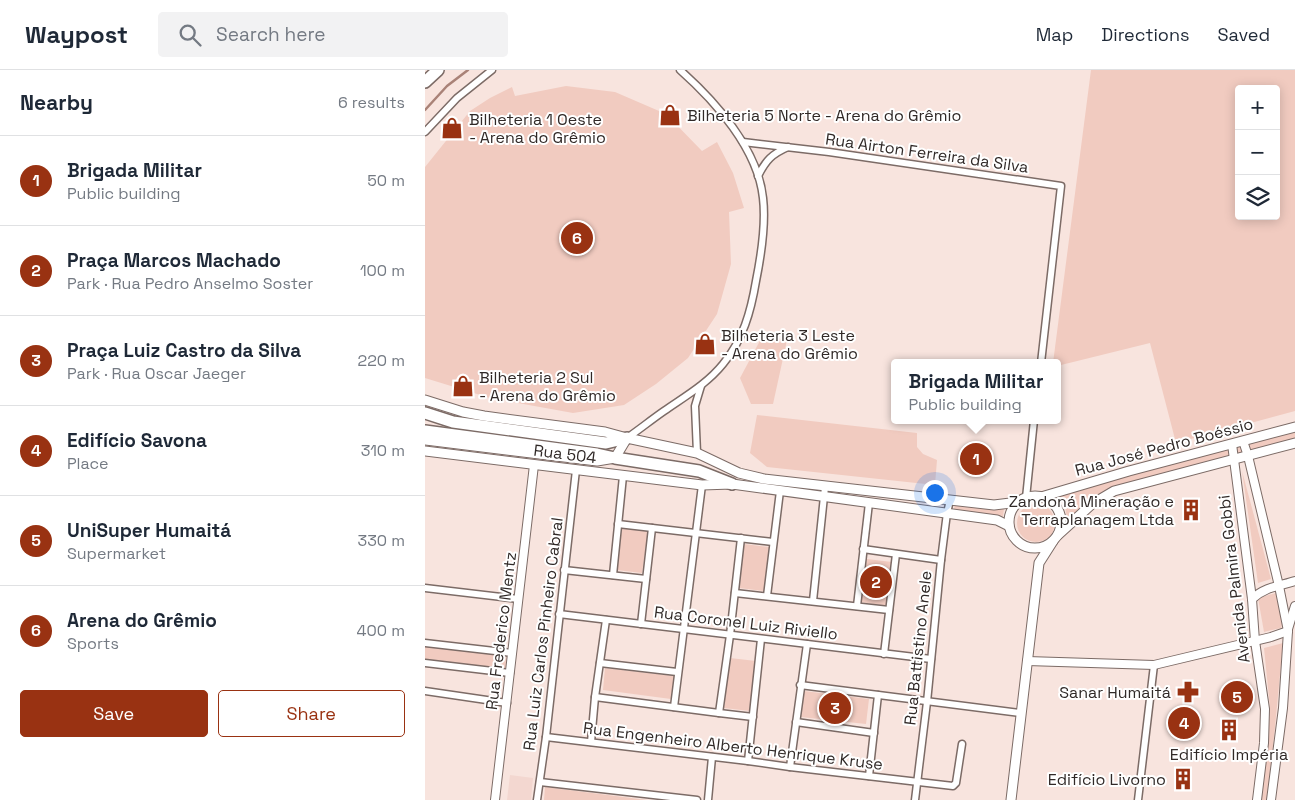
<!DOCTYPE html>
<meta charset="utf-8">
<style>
body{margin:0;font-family:"Space Grotesk",sans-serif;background:#f2f2f3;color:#1f2937}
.controls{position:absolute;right:15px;top:15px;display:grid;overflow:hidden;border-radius:5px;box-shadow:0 2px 12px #0003}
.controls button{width:45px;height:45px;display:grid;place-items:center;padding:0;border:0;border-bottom:1px solid #e0e1e3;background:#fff;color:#1f2937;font:25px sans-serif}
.you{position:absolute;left:509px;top:422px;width:18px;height:18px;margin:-12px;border:4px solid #fff;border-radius:50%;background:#1a73e8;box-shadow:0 0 0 8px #1a73e833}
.badge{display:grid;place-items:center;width:32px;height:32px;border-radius:50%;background:#993212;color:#fff;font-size:16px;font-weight:700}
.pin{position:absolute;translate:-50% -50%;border:2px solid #fff;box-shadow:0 1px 5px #0006}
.popup{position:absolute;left:466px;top:289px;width:170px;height:65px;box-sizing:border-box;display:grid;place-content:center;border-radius:5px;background:#fff;filter:drop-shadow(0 1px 4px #0005);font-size:16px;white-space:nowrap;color:#747a83}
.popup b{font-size:19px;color:#1f2937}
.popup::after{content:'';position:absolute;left:50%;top:100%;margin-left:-10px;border:10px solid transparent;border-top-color:#fff}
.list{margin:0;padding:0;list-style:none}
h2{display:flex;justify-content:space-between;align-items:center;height:65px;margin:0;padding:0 20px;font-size:21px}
h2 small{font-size:16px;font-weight:400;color:#747a83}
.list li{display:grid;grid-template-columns:32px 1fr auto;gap:15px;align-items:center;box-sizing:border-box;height:90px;padding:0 20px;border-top:1px solid #e0e1e3}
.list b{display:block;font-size:19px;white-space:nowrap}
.list p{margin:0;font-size:16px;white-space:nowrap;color:#747a83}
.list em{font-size:16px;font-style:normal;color:#747a83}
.actions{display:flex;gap:10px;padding:15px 20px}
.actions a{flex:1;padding:11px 0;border:1px solid #993212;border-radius:5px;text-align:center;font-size:18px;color:#993212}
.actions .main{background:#993212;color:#fff}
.icon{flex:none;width:28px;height:28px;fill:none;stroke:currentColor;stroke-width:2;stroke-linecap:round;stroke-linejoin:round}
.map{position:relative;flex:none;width:870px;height:730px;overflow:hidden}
header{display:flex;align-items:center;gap:30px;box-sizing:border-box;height:70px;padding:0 25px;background:#fff;border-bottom:1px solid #e0e1e3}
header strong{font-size:24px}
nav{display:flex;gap:28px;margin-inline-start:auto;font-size:18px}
.search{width:350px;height:45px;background:#f2f2f3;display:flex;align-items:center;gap:12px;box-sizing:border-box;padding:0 18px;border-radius:5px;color:#747a83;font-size:19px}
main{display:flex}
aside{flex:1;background:#fff}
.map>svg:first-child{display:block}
</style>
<header>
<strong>Waypost</strong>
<div class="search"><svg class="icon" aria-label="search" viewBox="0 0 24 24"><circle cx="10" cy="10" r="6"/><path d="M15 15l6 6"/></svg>Search here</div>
<nav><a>Map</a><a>Directions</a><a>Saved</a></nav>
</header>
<main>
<aside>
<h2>Nearby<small>6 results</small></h2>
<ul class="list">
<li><span class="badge">1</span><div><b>Brigada Militar</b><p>Public building</p></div><em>50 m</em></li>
<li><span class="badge">2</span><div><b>Praça Marcos Machado</b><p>Park · Rua Pedro Anselmo Soster</p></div><em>100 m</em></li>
<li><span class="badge">3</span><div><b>Praça Luiz Castro da Silva</b><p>Park · Rua Oscar Jaeger</p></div><em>220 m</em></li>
<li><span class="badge">4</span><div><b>Edifício Savona</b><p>Place</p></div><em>310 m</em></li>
<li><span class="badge">5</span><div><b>UniSuper Humaitá</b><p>Supermarket</p></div><em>330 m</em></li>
<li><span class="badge">6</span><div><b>Arena do Grêmio</b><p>Sports</p></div><em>400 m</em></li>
</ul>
<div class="actions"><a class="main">Save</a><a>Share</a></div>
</aside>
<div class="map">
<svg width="870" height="730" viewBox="0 0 870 730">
<rect width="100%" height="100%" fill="#f8e4de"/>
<polygon fill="#f3d7d0" points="85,705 108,708 106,730 82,730"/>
<g fill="#f1cbc0" fill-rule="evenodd">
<path d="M666 0H870V341L751 373 725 273 632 296V293H628ZM814 19H851V146H814Z"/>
<polygon points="141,16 190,22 241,44 277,81 292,72 308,103 319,138 304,142 306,194 292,244 263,288 231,314 199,335 148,343 65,328 0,308 0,97 45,41 65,28 87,17 90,26"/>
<polygon points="338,265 362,270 348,334 326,334 315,308"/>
<polygon points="332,345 492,363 492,377 498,384 512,390 510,415 342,397 325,383"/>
<polygon points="870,361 870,369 683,419 665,429 642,450 640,435 630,424"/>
<polygon points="817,401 846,509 833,513"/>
<polygon points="530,433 579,439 578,446 529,439"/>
<circle cx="611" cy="453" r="19"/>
<polygon points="197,457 223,460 217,503 192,500"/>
<polygon points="319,474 344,477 339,521 314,518"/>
<polygon points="442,489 467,492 461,536 436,532"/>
<polygon points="851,523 858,552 856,558 839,562 833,528"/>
<polygon points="858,573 850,657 842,730 836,730 843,671 845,638 839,578"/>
<polygon points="0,575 84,584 82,601 0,592"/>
<polygon points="305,588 331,591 325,641 299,638"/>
<polygon points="180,598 249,606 246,629 178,620"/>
<polygon points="379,621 444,629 441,654 376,647"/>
<polygon points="120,717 222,730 119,730"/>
</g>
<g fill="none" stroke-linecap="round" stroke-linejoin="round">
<polyline stroke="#a98277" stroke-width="2.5" points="0,40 22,16 43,0"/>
<g stroke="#7c6b66" stroke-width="9">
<g id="minor">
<polyline points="0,62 32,28 67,0"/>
<polyline points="318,72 404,82 636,116 616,293"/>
<path d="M333 106C341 90 347 84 363 77"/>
<path d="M202 368C215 359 226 350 239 341 259 327 282 314 298 294 318 270 326 241 331 211 336 186 341 153 338 128 333 79 290 31 255 0"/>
<polyline points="272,383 270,336 276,316"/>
<polyline points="601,428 609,350"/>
<polyline points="193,454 348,472"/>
<polyline points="438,479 516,490"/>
<polyline points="139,500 221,509"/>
<polyline points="188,505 198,406"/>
<polyline points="0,518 93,529"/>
<polyline points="310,523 464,540"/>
<polyline points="342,526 355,421"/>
<polyline points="388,531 400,417"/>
<polyline points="432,536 444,433"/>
<polyline points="134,544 506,589"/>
<polyline points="216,554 227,458"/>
<polyline points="0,573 87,583"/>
<polyline points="459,584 471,484"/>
<polyline points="0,593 85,603"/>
<polyline points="175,593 252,602"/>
<polyline points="375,615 595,643"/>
<polyline points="0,621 82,633"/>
<polyline points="170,627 294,643 328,647"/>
<polyline points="249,637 277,415"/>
<polyline points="294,643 305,565 316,468"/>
<polyline points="371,652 449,663"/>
<polyline points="121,667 323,691 365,697 528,716 531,713 537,674"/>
<polyline points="166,672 170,627 181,550"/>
<polyline points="323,691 336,569"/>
<polyline points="365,697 382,574"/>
<polyline points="444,706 453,625"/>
<polyline points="115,712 272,730"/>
<polyline points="112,730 121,667 151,400"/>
<polyline points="283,730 287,687"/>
<polyline points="490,730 502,632 516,490 522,443 525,430"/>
<polyline points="713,730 729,595"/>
</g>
</g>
<g stroke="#7c6b66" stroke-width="10">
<g id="tertiary">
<polyline points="818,371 823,386 854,516 863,561 858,638 846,730"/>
<polyline points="807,374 827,529 830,571 840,639 839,673 832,730"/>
<path d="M827 529C840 517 854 516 870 511"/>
<polyline points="863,559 870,536"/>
<polyline points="602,591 729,595 846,567 863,561"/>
<polyline points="70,730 109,395"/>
</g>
</g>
<g stroke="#7c6b66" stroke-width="11">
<g id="secondary">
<polyline points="0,330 38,342 59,346 180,362 202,368 272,383 314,403 339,409 569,435 594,432"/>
<polyline points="0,370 172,391 190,388 202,368"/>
<polyline points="0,381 277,415 307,414 572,450 584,456"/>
<circle cx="610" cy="452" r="26"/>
<polyline points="616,427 704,401 870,357"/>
<polyline points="633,465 667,434 689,421 870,373"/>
<polyline points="586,730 614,493 628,471"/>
</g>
</g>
<g stroke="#7c6b66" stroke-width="14">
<g id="motorway">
<polyline points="0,12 13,0"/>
<polyline points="0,343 28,352 181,373 202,368"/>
<polyline points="0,361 172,384 190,388 274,401 307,414"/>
</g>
</g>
<use href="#minor" stroke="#fff" stroke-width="6"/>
<use href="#tertiary" stroke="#fff" stroke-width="8"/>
<use href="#secondary" stroke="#fff" stroke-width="9"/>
<use href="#motorway" stroke="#fff" stroke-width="11"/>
</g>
<defs>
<g id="shop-bare" transform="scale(1.725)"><path d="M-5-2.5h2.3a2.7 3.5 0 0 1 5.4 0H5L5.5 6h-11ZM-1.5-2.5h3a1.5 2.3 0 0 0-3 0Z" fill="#993212" stroke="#fff" stroke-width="2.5" paint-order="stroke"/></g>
<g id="building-bare" transform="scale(1.725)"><path d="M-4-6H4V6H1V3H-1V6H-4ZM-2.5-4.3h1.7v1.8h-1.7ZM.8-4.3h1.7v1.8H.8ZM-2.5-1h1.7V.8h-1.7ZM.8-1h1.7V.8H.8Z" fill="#993212" stroke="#fff" stroke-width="2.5" paint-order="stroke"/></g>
<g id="pharmacy-bare" transform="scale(1.725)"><path d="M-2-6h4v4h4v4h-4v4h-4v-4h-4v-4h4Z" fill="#993212" stroke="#fff" stroke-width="2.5" paint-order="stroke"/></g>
</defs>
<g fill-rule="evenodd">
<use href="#shop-bare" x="245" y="45"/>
<use href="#shop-bare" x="27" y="58"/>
<use href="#shop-bare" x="280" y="274"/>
<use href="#shop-bare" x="38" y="316"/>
<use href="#building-bare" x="766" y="440"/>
<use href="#pharmacy-bare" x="763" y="622"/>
<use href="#building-bare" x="804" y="660"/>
<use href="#building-bare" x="758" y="709"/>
</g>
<g text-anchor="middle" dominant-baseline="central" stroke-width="4" stroke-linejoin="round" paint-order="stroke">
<g font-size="16" fill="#302927" stroke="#fff" text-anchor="start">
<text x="262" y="45">Bilheteria 5 Norte - Arena do Grêmio</text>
<text x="44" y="49">Bilheteria 1 Oeste<tspan x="44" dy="18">- Arena do Grêmio</tspan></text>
<text x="296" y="265">Bilheteria 3 Leste<tspan x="296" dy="18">- Arena do Grêmio</tspan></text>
<text x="54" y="307">Bilheteria 2 Sul<tspan x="54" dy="18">- Arena do Grêmio</tspan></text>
<text x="749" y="431" text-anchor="end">Zandoná Mineração e<tspan x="749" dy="18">Terraplanagem Ltda</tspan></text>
<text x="746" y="622" text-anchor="end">Sanar Humaitá</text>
<text x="804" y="684" text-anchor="middle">Edifício Impéria</text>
<text x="741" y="709" text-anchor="end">Edifício Livorno</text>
</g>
<g font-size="16" fill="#302927" stroke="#fff">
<text transform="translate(502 83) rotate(8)">Rua Airton Ferreira da Silva</text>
<text transform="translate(739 377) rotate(-15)">Rua José Pedro Boéssio</text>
<text transform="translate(140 384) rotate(7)">Rua 504</text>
<text transform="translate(809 509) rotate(-97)">Avenida Palmira Gobbi</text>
<text transform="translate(321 553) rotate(7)">Rua Coronel Luiz Riviello</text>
<text transform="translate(76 561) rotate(-83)">Rua Frederico Mentz</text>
<text transform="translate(118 564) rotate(-83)">Rua Luiz Carlos Pinheiro Cabral</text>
<text transform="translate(493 578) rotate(-84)">Rua Battistino Anele</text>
<text transform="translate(308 676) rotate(7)">Rua Engenheiro Alberto Henrique Kruse</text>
</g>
</g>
</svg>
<div class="controls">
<button>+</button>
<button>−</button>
<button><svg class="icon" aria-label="layers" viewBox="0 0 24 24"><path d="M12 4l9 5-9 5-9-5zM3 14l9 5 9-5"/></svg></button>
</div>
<div class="you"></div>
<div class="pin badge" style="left:551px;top:389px">1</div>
<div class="popup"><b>Brigada Militar</b>Public building</div>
<div class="pin badge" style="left:451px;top:512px">2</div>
<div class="pin badge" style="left:410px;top:638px">3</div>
<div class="pin badge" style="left:759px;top:653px">4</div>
<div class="pin badge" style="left:812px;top:627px">5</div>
<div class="pin badge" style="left:152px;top:168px">6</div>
</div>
</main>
